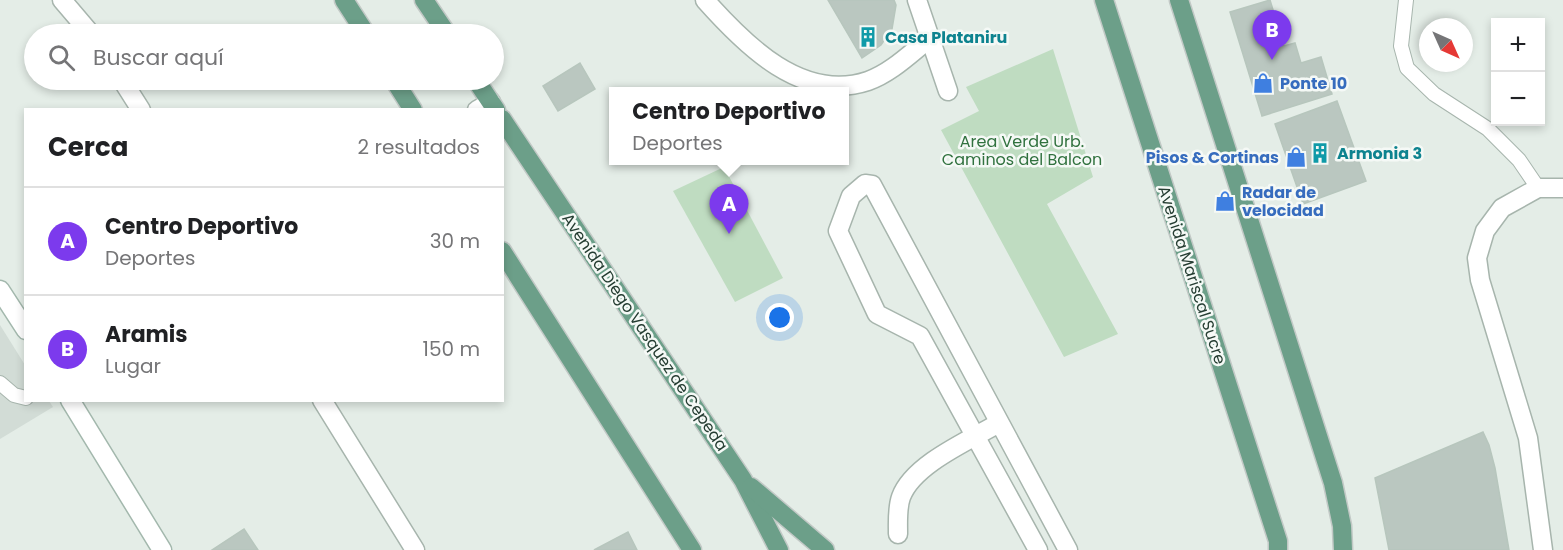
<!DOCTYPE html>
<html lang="es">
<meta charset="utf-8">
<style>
body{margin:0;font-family:Poppins,sans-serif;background:#f6f6f6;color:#202124}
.controls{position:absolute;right:18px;top:18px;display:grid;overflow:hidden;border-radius:0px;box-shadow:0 3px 9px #0003}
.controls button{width:54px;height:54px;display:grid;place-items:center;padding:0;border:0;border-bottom:2px solid #e0e0e0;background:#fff;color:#202124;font:30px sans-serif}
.compass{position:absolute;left:1419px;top:18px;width:54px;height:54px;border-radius:50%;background:#fff;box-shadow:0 3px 9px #0003;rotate:135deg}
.you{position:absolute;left:780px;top:318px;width:21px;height:21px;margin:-15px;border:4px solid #fff;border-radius:50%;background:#1a73e8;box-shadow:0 0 0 9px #1a73e833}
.badge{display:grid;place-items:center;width:39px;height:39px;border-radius:50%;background:#7c3aed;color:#fff;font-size:20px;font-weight:700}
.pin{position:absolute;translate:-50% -50px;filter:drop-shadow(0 2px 3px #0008)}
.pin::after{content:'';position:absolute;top:32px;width:21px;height:18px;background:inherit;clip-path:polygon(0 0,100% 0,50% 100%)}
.popup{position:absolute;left:609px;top:87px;width:240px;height:78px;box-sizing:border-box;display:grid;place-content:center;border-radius:0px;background:#fff;filter:drop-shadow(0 2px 4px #0005);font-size:20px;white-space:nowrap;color:#757577}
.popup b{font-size:22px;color:#202124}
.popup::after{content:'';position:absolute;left:50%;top:100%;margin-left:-12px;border:12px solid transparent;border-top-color:#fff}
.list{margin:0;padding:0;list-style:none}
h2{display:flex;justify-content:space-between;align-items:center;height:78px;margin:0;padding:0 24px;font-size:26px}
h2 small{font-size:20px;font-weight:400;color:#757577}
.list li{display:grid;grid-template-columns:39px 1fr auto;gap:18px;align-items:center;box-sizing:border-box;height:108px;padding:0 24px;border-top:2px solid #e0e0e0}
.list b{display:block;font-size:22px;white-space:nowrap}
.list p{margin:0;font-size:20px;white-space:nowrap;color:#757577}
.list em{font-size:20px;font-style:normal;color:#757577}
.icon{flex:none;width:33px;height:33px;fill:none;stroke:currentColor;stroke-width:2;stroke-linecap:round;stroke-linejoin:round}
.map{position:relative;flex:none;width:1563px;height:550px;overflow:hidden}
.search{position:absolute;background:#fff;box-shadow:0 3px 9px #0003;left:24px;top:24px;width:480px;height:66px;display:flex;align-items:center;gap:15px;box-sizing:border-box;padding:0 21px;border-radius:33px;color:#757577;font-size:22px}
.panel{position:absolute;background:#fff;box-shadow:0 3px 9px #0003;left:24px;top:108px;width:480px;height:294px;border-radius:0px}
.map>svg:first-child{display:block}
</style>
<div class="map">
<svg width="1563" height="550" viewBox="0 0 1563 550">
<rect width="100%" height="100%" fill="#e4ede7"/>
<polygon fill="#d2dcd6" points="0,325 25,365 26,400 49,401 53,407 0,439"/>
<g fill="#bfdcc1">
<polygon points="1053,49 1093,177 1047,204 1118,334 1064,357 941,130 979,111 966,87"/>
<polygon points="724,167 783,278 735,302 673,191"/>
</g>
<g fill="#bac7c0" stroke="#b7c6bd" stroke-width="1.5">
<polygon points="828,0 894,0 896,5 892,29 881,45 862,58"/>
<polygon points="1270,0 1284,46 1295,43 1301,63 1321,57 1332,94 1262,116 1230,12"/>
<polygon points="580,63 595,89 558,111 543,86"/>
<polygon points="1337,101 1366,181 1303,204 1275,124"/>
<polygon points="1483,432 1489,445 1495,468 1509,550 1389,550 1375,478"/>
<polygon points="244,529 258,550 212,550"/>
<polygon points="628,532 637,550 594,550"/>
</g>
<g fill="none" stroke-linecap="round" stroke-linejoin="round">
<g stroke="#a7b5ad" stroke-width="16">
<g id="lane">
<polyline points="1406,0 1401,46 1407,68 1434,94 1488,129 1519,160 1538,188"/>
<polyline points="0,383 14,395 26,398"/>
</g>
</g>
<g stroke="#a7b5ad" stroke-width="21">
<g id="street">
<polyline points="62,0 91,34"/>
<path d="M705 0C745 45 802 103 868 81 891 73 911 53 929 39"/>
<polyline points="917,0 948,91"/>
<polyline points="122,80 141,110"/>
<polyline points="477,110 491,102"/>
<polyline points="322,400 415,550"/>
<path d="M898 534C898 522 897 508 901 497 913 464 970 440 999 423"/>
<polyline points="1038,550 920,336 877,314 838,231 851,196 865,184 872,185 1068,550"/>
<polyline points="1543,550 1528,438 1480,280 1477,258 1485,231 1502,208 1538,188 1563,188"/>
</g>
</g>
<g stroke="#a3b8ad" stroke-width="21">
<g id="secondary">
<polyline points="0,290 26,330"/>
<polyline points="70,400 162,550"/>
</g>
</g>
<g stroke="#c2c9c6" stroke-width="21">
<g id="primary">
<polyline points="344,0 366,34"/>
<polyline points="424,0 447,34"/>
<polyline points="1104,0 1278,541 1278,550"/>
<polyline points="1179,0 1333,483 1342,526 1343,550"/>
<polyline points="394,80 413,110"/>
<polyline points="476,80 496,110"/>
<polyline points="502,119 743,480 779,550"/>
<polyline points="502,251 692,550"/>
<polyline points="751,487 825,550"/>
</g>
</g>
<use href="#lane" stroke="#fff" stroke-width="14"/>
<use href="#street" stroke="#fff" stroke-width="18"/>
<use href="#secondary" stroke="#fff" stroke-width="18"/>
<use href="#primary" stroke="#6c9f89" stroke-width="18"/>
</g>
<defs>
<g id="building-bare" transform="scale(1.62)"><path d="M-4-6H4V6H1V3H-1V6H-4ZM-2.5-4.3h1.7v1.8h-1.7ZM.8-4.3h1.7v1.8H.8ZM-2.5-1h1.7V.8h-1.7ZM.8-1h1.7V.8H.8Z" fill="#0f9aa8" stroke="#f5f9f6" stroke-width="2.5" paint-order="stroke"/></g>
<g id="shop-bare" transform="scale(1.62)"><path d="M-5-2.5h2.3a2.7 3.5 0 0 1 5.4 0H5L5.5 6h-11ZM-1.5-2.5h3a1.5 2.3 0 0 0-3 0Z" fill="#3f7fe0" stroke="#f5f9f6" stroke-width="2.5" paint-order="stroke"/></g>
</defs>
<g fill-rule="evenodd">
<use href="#building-bare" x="868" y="37"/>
<use href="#shop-bare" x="1263" y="83"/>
<use href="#building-bare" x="1320" y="153"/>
<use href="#shop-bare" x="1296" y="157"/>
<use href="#shop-bare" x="1225" y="201"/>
</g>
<g text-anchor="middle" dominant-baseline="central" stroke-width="5" stroke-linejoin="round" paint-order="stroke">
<g font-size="16" font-weight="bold" fill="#0d838f" stroke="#f5f9f6" text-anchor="start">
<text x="885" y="37">Casa Plataniru</text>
<text x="1337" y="153">Armonia 3</text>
</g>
<g font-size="16" font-weight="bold" fill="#366cbe" stroke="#f5f9f6" text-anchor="start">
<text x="1280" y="83">Ponte 10</text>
<text x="1279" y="157" text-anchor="end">Pisos &amp; Cortinas</text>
<text x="1242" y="192">Radar de<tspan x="1242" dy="18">velocidad</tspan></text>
</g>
<g font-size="16" fill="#31723f" stroke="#f5f9f6">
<text x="1022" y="141">Area Verde Urb.<tspan x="1022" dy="18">Caminos del Balcon</tspan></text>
</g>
<g font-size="16" fill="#253d32" stroke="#f5f9f6">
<text transform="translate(1192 275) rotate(72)">Avenida Mariscal Sucre</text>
<text transform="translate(645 332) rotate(56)">Avenida Diego Vasquez de Cepeda</text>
</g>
</g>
</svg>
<div class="controls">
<button>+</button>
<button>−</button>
</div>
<svg class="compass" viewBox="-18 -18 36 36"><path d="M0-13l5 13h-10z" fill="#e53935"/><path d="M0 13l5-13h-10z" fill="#757577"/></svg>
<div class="you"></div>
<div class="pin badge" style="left:729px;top:234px">A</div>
<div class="popup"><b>Centro Deportivo</b>Deportes</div>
<div class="pin badge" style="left:1272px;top:60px">B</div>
<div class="search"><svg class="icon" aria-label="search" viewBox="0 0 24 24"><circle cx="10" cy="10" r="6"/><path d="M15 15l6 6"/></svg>Buscar aquí</div>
<section class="panel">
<h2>Cerca<small>2 resultados</small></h2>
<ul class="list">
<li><span class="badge">A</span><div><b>Centro Deportivo</b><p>Deportes</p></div><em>30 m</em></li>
<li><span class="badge">B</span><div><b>Aramis</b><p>Lugar</p></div><em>150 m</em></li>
</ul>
</section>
</div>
